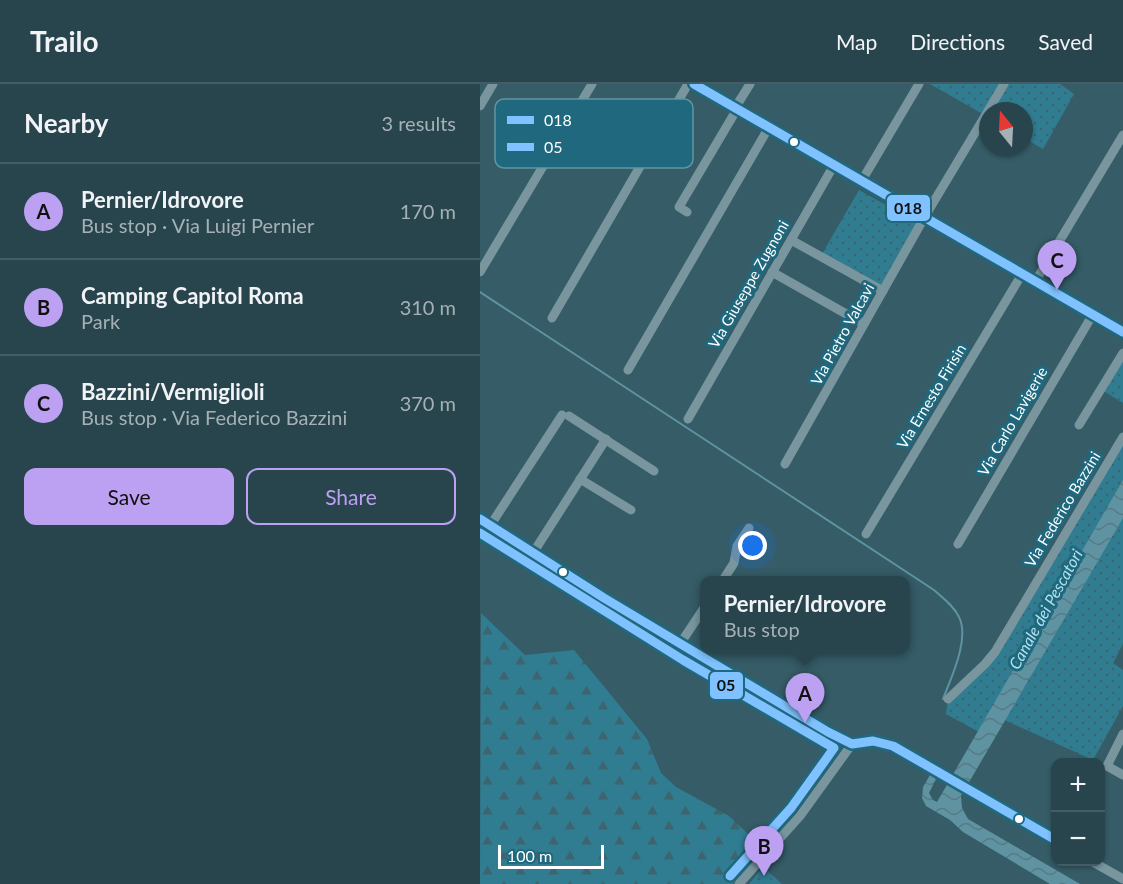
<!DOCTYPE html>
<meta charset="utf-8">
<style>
body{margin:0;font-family:Lato,sans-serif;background:#344f57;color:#f1f3f6}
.controls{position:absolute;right:18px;bottom:18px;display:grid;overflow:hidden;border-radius:12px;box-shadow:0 2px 4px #0004}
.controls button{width:54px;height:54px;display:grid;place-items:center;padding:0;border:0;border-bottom:2px solid #445d65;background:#28454d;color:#f1f3f6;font:30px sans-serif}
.compass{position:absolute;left:499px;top:18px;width:54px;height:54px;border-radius:50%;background:#28454d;box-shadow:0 2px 4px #0004;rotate:342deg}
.scale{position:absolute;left:18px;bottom:15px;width:106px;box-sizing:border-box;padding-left:6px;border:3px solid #fff;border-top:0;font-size:16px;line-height:21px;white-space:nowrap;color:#fff;-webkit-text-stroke:4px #1f687d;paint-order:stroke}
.you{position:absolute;left:273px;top:462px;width:21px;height:21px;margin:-15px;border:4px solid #fff;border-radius:50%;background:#1a73e8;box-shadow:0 0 0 9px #1a73e833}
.badge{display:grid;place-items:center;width:39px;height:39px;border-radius:50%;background:#bca0f2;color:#111;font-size:20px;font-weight:700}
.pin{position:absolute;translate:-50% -50px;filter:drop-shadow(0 2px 3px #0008)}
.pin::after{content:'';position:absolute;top:32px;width:21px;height:18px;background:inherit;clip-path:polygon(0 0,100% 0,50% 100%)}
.popup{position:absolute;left:220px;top:492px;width:210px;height:78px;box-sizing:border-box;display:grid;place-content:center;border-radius:12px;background:#28454d;filter:drop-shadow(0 2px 4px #0005);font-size:20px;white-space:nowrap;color:#a5b1b6}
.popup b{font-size:22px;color:#f1f3f6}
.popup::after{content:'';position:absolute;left:50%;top:100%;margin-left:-12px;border:12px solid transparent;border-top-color:#28454d}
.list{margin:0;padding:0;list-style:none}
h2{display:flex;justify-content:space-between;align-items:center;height:78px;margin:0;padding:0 24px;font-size:26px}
h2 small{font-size:20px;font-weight:400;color:#a5b1b6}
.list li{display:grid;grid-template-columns:39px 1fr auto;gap:18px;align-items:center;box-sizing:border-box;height:96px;padding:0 24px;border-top:2px solid #445d65}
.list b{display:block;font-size:22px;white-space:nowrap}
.list p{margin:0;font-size:20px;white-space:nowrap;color:#a5b1b6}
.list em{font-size:20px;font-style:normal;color:#a5b1b6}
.actions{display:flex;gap:12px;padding:18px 24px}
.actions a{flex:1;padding:14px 0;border:2px solid #bca0f2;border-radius:12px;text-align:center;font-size:21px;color:#bca0f2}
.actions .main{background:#bca0f2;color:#111}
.map{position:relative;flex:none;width:643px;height:800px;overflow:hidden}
header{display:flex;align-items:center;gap:36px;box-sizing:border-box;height:84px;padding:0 30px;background:#28454d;border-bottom:2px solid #445d65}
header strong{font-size:28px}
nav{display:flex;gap:33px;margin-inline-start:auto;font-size:21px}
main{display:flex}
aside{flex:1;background:#28454d}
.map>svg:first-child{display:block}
</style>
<header>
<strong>Trailo</strong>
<nav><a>Map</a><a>Directions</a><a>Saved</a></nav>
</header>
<main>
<aside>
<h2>Nearby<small>3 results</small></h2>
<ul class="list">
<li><span class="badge">A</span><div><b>Pernier/Idrovore</b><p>Bus stop · Via Luigi Pernier</p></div><em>170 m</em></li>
<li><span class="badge">B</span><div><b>Camping Capitol Roma</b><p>Park</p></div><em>310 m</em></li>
<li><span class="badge">C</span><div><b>Bazzini/Vermiglioli</b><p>Bus stop · Via Federico Bazzini</p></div><em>370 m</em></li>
</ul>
<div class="actions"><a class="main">Save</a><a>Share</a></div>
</aside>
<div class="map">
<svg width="643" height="800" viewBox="0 0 643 800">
<defs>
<pattern id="grass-dots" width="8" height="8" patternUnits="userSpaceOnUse" patternTransform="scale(1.5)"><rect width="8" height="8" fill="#307d92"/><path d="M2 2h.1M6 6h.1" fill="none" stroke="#3e646f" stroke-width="1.8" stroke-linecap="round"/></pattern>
<pattern id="forest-firs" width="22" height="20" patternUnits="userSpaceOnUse" patternTransform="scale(1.5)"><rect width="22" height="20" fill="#307d92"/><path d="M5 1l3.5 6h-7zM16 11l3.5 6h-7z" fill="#3e646f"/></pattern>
<pattern id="water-waves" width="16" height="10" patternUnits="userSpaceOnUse" patternTransform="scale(1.5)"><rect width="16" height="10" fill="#5f93a2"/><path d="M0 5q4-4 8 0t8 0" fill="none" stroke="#587a84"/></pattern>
</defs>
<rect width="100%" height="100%" fill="#355c67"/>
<g fill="url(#grass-dots)">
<polygon points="450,0 580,0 594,10 563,65 544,54 544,27 508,27 508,33"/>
<polygon points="379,106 438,139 401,203 342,170"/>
<polygon points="643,271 643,319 622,306"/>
<polygon points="643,353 643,560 633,579 643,586 643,622 613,676 520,634 508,653 466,630 468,615 505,580"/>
<polygon points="283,783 302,800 269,800"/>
</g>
<polygon fill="url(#forest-firs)" points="1,529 45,571 94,566 167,655 181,689 196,703 249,732 284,765 253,800 0,800"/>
<polygon fill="url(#water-waves)" points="643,396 643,434 481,712 482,724 488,735 600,800 570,800 483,748 470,736 446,722 442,714 443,703 450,691 456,695 449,709 453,716 457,718"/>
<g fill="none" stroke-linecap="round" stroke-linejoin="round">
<path stroke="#5f93a2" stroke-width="2" d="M0 208 454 506C463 514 474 522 479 533 490 555 471 594 463 615"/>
<g stroke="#79969e" stroke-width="9">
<polyline points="214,0 643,248"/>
<polyline points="0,22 13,0"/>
<polyline points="255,24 270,0"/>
<polyline points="508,27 524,0"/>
<polyline points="381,98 439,0"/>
<polyline points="207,128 199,123 257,25"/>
<polyline points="311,156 403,207"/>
<polyline points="0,188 112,0"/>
<polyline points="292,188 384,240"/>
<polyline points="555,198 643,51"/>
<polyline points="72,234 208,0"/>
<polyline points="148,286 289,43"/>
<polyline points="89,332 174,387"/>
<polyline points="208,335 354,81"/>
<polyline points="599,341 643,269"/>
<polyline points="305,380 444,134 508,27"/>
<polyline points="100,395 151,426"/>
<polyline points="0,435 209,566 372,660"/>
<polyline points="10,442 82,331"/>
<polyline points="386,450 542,190"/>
<polyline points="478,460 613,230"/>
<polyline points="53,469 126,355"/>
<polyline points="243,496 254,479 257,462 269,444"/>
<polyline points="200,560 224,524"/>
<polyline points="468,615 505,580 515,568 643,353"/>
<polyline points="643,650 627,682 643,691"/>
<polyline points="613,778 643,795"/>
<path d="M259 800 320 732 372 660C388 656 402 657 418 664L576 756"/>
</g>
<g stroke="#1f687d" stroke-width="14">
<g id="bus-1">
<polyline points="214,0 643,248"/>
<polyline points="0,435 124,514 348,648 372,660 393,657 413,662 576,756"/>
</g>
</g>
<g stroke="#1f687d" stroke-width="14">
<polyline id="bus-2" points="0,449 203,576 354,664 311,724 250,792"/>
</g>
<use href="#bus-1" stroke="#80c2ff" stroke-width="9"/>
<use href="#bus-2" stroke="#80c2ff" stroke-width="9"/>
</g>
<g fill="#fff" stroke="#1f687d" stroke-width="2">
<circle cx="314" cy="58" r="5"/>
<circle cx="83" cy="488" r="5"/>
<circle cx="539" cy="735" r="5"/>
</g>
<g text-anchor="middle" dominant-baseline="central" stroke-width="6" stroke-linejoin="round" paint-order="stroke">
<g font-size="15" fill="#fff" stroke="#1f687d">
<text transform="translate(268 200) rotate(-60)">Via Giuseppe Zugnoni</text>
<text transform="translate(362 250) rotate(-61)">Via Pietro Valcavi</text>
<text transform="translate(451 312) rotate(-59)">Via Ernesto Firisin</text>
<text transform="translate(532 337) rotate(-60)">Via Carlo Lavigerie</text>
<text transform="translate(582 425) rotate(-59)">Via Federico Bazzini</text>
</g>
<g font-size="16" font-style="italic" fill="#b1e2f0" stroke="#1f687d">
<text transform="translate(565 525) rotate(-61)">Canale dei Pescatori</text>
</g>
</g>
<rect x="15" y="15" width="198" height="69" rx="9" fill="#1f687d" stroke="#6295a4" stroke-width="1.5"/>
<rect x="27" y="32" width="27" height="8" fill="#80c2ff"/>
<rect x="27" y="59" width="27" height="8" fill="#80c2ff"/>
<g font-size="16" fill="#fff">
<text x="64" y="42">018</text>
<text x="64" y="69">05</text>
</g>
<g stroke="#1f687d" stroke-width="2">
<rect x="406" y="110" width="45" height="28" rx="6" fill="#80c2ff"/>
<rect x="229" y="587" width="35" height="29" rx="6" fill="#80c2ff"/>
</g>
<g font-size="16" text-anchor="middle" font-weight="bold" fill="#111">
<text x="428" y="130">018</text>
<text x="246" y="607">05</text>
</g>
</svg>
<div class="controls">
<button>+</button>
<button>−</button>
</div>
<svg class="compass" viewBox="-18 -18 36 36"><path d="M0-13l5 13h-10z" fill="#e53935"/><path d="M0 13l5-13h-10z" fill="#a5b1b6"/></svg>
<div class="scale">100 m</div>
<div class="you"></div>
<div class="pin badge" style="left:325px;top:639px">A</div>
<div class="popup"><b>Pernier/Idrovore</b>Bus stop</div>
<div class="pin badge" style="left:284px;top:792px">B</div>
<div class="pin badge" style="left:577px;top:206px">C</div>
</div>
</main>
